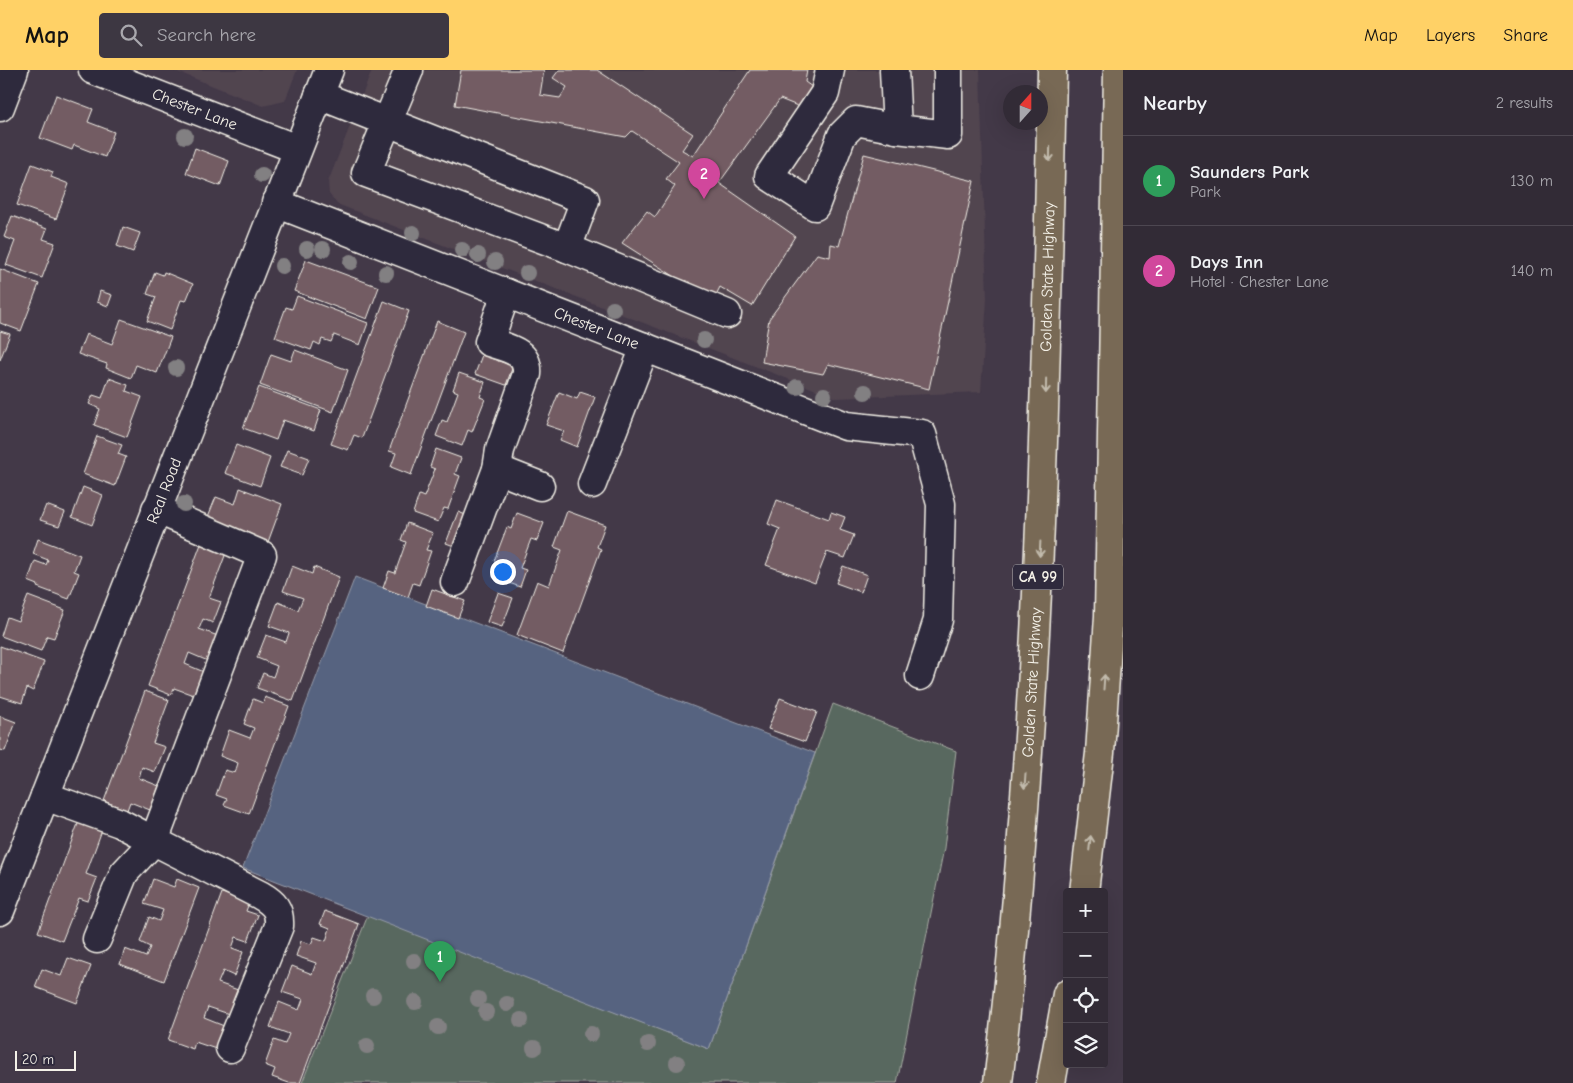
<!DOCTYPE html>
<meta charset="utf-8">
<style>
body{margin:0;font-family:"Comic Neue",sans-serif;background:#3d3742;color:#f1f3f6}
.controls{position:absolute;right:15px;bottom:15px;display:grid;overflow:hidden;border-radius:5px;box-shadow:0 5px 20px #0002}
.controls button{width:45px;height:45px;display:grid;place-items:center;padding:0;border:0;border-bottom:1px solid #4d4751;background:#322b36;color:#f1f3f6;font:25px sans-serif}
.compass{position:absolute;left:1003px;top:15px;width:45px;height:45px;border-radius:50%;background:#322b36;box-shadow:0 5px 20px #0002;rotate:21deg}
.scale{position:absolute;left:15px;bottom:12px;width:61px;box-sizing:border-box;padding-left:5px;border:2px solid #f4f1e8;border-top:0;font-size:14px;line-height:18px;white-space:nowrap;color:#f4f1e8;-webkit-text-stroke:4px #2f2a3d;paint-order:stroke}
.you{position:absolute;left:502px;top:501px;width:18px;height:18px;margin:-12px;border:4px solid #fff;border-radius:50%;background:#1a73e8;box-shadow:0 0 0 8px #1a73e833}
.badge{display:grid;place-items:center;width:32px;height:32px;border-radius:50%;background:#ffd166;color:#fff;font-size:16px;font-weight:700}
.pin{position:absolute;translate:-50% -41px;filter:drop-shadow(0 1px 2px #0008)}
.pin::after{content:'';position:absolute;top:26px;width:18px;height:15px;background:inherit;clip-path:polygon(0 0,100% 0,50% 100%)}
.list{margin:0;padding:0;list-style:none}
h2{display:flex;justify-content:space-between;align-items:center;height:65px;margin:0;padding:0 20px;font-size:21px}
h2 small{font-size:16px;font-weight:400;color:#a8a7ad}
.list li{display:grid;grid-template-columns:32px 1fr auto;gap:15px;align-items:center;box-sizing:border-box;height:90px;padding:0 20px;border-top:1px solid #4d4751}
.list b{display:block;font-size:19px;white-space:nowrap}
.list p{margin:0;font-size:16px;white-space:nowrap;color:#a8a7ad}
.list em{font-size:16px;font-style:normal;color:#a8a7ad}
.icon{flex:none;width:28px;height:28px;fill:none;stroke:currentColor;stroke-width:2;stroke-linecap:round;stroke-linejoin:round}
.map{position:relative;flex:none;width:1123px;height:1013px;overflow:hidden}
header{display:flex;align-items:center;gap:30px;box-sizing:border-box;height:70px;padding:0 25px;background:#ffd166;color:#111}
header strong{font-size:24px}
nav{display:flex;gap:28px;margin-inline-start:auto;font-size:18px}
.search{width:350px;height:45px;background:#3d3742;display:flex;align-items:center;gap:12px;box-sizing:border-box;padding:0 18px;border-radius:5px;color:#a8a7ad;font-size:19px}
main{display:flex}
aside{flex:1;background:#322b36}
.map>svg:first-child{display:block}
</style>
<header>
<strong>Map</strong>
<div class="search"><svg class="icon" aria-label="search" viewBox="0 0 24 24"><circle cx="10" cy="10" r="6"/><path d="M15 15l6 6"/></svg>Search here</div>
<nav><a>Map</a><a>Layers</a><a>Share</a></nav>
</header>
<main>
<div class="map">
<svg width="1123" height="1013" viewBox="0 0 1123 1013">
<rect width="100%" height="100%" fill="#433948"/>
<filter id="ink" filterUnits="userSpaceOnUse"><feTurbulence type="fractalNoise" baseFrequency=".02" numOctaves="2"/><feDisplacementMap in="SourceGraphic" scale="10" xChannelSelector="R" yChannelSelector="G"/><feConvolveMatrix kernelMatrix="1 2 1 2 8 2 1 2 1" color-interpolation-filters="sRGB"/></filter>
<g filter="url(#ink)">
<g fill="#514450">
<polygon points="173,0 297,0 285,31 263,36"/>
<polygon points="372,0 980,0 987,229 981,322 837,328 337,134 329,124 328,112"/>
</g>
<polygon fill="#59685e" stroke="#a6aca3" points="833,634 956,681 944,778 897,1013 302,1013 368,845 709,979"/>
<polygon fill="#576480" stroke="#969caa" points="355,507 815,683 709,979 243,798"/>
<g fill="#735c63" stroke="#f4f1e8">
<polygon points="461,0 544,0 540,25 560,28 567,17 553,8 559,0 597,0 693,64 682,80 693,86 750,0 807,0 805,12 812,17 800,37 780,29 719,113 795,166 752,236 720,217 713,231 622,173 647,141 655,147 675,116 666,109 679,92 632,61 626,67 455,35"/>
<polygon points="56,25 93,39 88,52 114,62 105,87 74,75 72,80 40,68"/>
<polygon points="195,78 229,91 220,116 186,103"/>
<polygon points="864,84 974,111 929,319 828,294 823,304 762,292 769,249 817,184 830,187 831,174 839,176"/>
<polygon points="32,94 53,102 51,107 69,114 56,149 17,135"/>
<polygon points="12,146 47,159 43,169 55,173 42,208 6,195 15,171 4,167"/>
<polygon points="123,157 140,163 133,182 117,176"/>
<polygon points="306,190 379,217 367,249 294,221"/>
<polygon points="0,199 39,214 21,261 0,253"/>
<polygon points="155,202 163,205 164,202 193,214 186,231 181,230 170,260 147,251 156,227 147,224"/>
<polygon points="100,221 112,225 108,236 97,232"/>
<polygon points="297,226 368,253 360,275 334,265 331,272 322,269 320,275 314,272 311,280 275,267 286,237 292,239"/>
<polygon points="384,231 409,241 362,368 354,365 348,380 331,374"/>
<polygon points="121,249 171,267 157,303 136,295 131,308 106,298 107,294 78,284 86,264 112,274"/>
<polygon points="437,251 464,262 411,405 391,397 396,383 389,381"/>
<polygon points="0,261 10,264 0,290"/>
<polygon points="295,280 348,300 333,342 260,315 271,284 291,291"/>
<polygon points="482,285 513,296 506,315 475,304"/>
<polygon points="459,303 485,312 480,327 485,329 472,362 468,360 462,376 436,366 442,350 447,352 458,322 453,320"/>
<polygon points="109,308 128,315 126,321 142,327 127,367 94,355 100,339 89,334 93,325 102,328"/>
<polygon points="259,317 321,340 314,361 283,350 276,370 243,358"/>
<polygon points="559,322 577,329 580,322 595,327 577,377 560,370 564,361 546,355"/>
<polygon points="97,366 122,375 118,384 126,387 115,416 83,404"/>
<polygon points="236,375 270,388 260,416 225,403"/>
<polygon points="436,379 461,388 455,404 460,406 448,439 444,438 438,452 413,443 419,425 424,427 435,399 430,397"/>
<polygon points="287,380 309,388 302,405 280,397"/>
<polygon points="83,417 103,425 92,455 72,447"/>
<polygon points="240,418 282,434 268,472 207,449 216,427 235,434"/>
<polygon points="777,430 829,449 831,442 845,447 840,460 854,465 845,488 827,482 815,513 766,495 780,459 768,454"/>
<polygon points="46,435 65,442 59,456 40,450"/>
<polygon points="567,441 605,455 597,477 601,479 563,583 517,565 537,511 549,516 562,480 554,477"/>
<polygon points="458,442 474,448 462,479 446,473"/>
<polygon points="517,443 544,453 537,471 531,469 520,498 526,500 520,517 493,507 498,493 494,491 507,457 511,459"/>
<polygon points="407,453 433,463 426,480 431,481 419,515 413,513 408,527 383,518 389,501 395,503 406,472 401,470"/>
<polygon points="38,469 80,485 74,501 79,503 69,529 37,517 38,515 28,511 35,491 46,495 48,490 33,484"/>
<polygon points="201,474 226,483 209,528 221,532 213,553 203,549 199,559 218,566 208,591 189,583 185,594 204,602 196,626 174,618 171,625 148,616"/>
<polygon points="292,496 312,504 314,497 339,507 293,631 257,618 263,603 273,607 277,596 257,588 266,565 286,572 289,563 269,556 278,532 298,540 303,528 283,521"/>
<polygon points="843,496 867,505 861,522 836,513"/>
<polygon points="432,519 465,531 458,548 426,536"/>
<polygon points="498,523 513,528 502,557 487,552"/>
<polygon points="28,526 65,540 54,568 47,566 41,581 1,566 7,547 18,551"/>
<polygon points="0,576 44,592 33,621 27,618 22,633 0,626"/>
<polygon points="145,621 169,630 153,673 165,677 155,702 142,697 139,708 159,716 150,740 130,732 127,740 104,731"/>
<polygon points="265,627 289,636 249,744 224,735 227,729 216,725 225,700 235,703 238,693 220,686 229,660 250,668 254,658 244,654 253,629 263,633"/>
<polygon points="780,628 817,642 805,672 768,659"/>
<polygon points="0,646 16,652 5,681 0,680"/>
<polygon points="79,751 102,760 86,804 97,808 88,831 79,828 62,871 38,862"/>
<polygon points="153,809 174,817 177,809 199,818 164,911 120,894 125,879 146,887 150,877 140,872 149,847 159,851 163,840 144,834"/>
<polygon points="222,823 249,833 246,841 258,845 248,871 236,867 232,878 243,882 234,906 223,901 218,913 238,920 229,944 208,937 204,948 224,956 216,979 195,972 193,979 168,970"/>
<polygon points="325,841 359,854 300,1013 289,1013 272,1007 275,999 265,995 274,970 285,974 289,964 270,957 279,932 299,940 303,929 282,922 292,896 312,904 316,893 296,886 301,871 311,874 314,867 326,871 330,858 320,854"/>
<polygon points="68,888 91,896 77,933 35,917 42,899 61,906"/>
</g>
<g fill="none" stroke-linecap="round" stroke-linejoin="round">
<g stroke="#f4f1e8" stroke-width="31">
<g id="minor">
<path id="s1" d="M93 0 297 79"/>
<polyline points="409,0 366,103 567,178"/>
<polyline points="830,0 825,23 769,106 815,136 842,65 856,51 897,59 948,65 948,0"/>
<polyline points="894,0 897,59"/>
<polyline points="319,25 585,130 567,178 727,244"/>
<polyline points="0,37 14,0"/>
<path id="s2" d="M276 133 846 356 922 364 941 434 938 550 920 606"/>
<polyline points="497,399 540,416"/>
<polyline points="592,414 645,277"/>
<path d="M156 439 262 485 154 771 260 825C274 833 280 839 279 856L230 978"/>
<path d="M455 512 497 399 500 380 527 304C529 281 507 278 489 272L506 223"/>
<polyline points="45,726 120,753 154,771 124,803 97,869"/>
<path id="s3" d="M0 841 329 0"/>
</g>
</g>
<g stroke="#f4f1e8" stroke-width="31">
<g id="highway">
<polyline points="1084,822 1100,683 1109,546 1118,0"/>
<path id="s4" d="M998 1013C1038 677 1046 338 1052 0"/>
<polyline points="1051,1013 1067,924"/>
</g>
</g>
<use href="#minor" stroke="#2f2a3d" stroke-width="28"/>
<use href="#highway" stroke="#786954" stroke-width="28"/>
</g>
<g fill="#828082">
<circle cx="185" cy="66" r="8"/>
<circle cx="262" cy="105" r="8"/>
<circle cx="413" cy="163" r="8"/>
<circle cx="307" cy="179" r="8"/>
<circle cx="323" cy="179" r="8"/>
<circle cx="462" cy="180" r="8"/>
<circle cx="478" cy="185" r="8"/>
<circle cx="351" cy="192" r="8"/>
<circle cx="495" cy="192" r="8"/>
<circle cx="282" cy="196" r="8"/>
<circle cx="386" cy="203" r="8"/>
<circle cx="527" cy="203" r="8"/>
<circle cx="613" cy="239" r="8"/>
<circle cx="704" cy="270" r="8"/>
<circle cx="176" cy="298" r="8"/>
<circle cx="797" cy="317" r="8"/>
<circle cx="865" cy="322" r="8"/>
<circle cx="824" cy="325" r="8"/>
<circle cx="184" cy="434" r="8"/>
<circle cx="414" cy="891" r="8"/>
<circle cx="373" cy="926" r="8"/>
<circle cx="478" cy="929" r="8"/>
<circle cx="415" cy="932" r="8"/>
<circle cx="507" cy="934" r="8"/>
<circle cx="486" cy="942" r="8"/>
<circle cx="521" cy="950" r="8"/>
<circle cx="438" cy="957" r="8"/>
<circle cx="591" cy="964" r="8"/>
<circle cx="648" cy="974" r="8"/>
<circle cx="367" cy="976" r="8"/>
<circle cx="534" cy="978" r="8"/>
<circle cx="677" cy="993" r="8"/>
</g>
<defs><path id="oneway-shaft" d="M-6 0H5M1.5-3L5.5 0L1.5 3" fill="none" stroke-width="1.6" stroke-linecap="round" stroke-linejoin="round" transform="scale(1.25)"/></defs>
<g stroke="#c2bbad">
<use href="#oneway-shaft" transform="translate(1050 84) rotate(91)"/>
<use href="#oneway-shaft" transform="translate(1046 316) rotate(91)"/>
<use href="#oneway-shaft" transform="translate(1040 479) rotate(93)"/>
<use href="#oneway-shaft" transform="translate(1104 612) rotate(-86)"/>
<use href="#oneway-shaft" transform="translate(1025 711) rotate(94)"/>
<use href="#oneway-shaft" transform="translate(1090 773) rotate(-84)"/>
</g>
</g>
<g text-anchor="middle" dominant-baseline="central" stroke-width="4" stroke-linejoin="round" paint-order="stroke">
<rect fill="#2f2a3d" stroke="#b9b5b5" stroke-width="1" x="1013" y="494.5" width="50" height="25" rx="4"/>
<g font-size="15" font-weight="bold" fill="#f4f1e8">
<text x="1038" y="507">CA 99</text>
</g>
<g font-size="16" fill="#f4f1e8" stroke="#2f2a3d">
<text stroke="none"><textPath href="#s1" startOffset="109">Chester Lane</textPath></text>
<text stroke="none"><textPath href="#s4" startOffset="808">Golden State Highway</textPath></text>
<text stroke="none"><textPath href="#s2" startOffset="344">Chester Lane</textPath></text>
<text stroke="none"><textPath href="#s3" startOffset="451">Real Road</textPath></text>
<text stroke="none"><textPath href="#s4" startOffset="402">Golden State Highway</textPath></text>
</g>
</g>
</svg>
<div class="controls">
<button>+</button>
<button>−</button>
<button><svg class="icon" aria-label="locate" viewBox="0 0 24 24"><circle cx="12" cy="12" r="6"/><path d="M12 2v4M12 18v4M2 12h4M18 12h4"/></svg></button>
<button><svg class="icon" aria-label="layers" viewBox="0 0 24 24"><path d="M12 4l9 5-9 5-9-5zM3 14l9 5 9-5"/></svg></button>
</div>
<svg class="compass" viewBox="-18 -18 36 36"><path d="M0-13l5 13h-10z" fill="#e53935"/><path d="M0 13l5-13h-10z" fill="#a8a7ad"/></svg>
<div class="scale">20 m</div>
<div class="you"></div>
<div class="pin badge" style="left:440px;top:912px;background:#2e9e5b">1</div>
<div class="pin badge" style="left:704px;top:129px;background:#d1479c">2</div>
</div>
<aside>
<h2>Nearby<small>2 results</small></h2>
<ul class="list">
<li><span class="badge" style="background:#2e9e5b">1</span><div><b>Saunders Park</b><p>Park</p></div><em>130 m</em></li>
<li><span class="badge" style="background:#d1479c">2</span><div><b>Days Inn</b><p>Hotel · Chester Lane</p></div><em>140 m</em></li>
</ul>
</aside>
</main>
